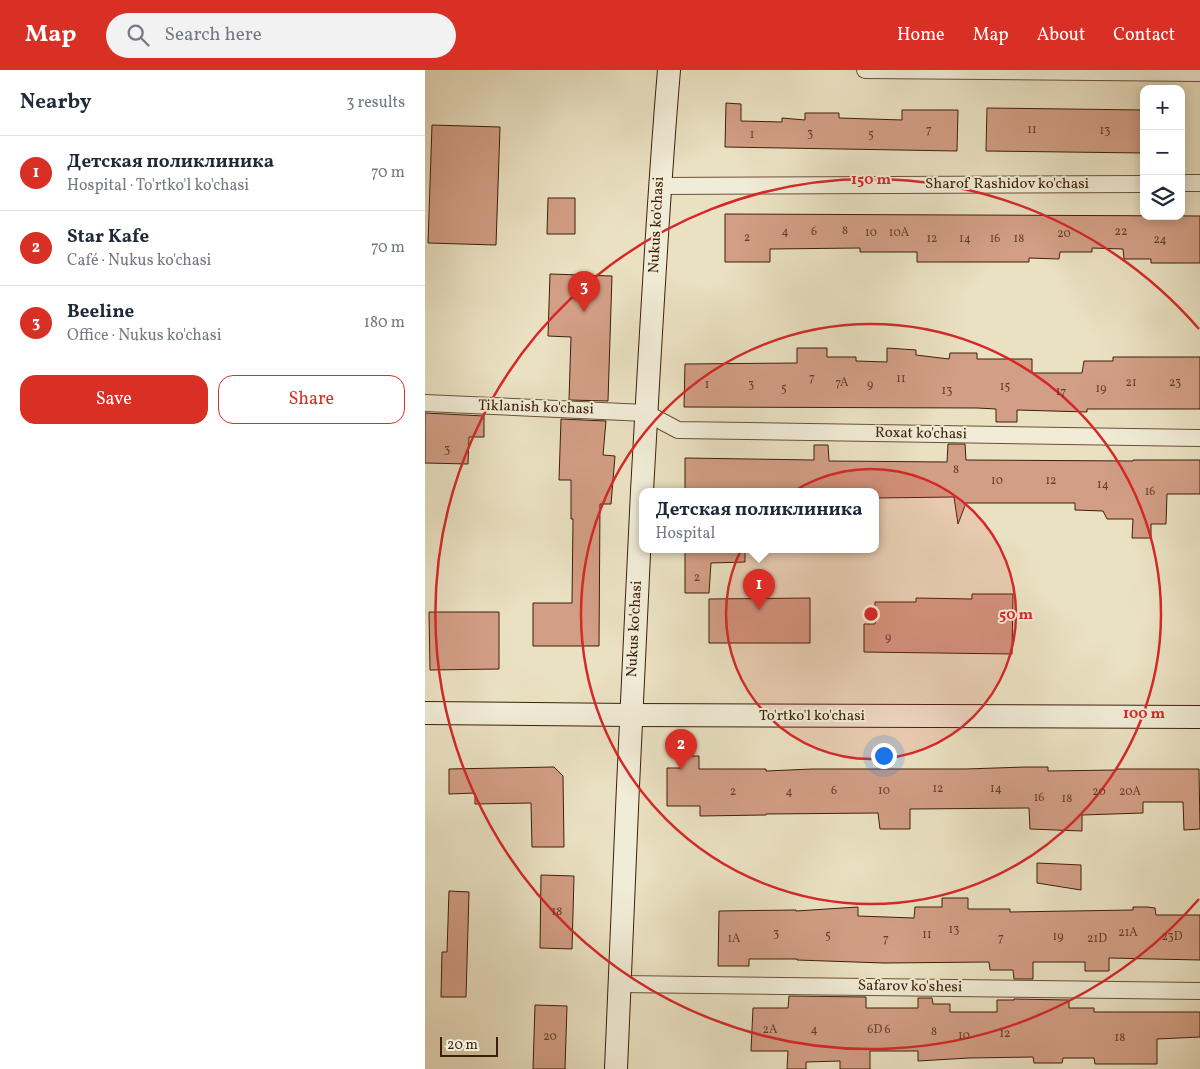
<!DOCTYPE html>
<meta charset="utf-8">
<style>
body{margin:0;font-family:Vollkorn,serif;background:#f2f2f3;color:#1f2937}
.controls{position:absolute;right:15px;top:15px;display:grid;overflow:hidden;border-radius:10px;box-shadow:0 2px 12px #0003}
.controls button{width:45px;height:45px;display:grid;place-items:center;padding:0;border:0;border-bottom:1px solid #e0e1e3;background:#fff;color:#1f2937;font:25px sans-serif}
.scale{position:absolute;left:15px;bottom:12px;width:58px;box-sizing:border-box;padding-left:5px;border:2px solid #3e1f09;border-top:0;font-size:14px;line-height:18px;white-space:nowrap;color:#3e1f09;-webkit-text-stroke:4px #f1ecd7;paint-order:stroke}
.you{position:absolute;left:458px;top:685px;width:18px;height:18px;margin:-12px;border:4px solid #fff;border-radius:50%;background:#1a73e8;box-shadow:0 0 0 8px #1a73e833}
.badge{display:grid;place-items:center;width:32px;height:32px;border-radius:50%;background:#d93025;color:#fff;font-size:16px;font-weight:700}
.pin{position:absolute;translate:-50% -41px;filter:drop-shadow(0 1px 2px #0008)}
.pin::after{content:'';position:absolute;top:26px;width:18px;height:15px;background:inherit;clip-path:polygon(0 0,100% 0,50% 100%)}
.popup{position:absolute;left:214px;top:418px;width:240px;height:65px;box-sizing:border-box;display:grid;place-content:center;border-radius:10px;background:#fff;filter:drop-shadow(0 1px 4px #0005);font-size:16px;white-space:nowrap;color:#747a83}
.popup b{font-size:19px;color:#1f2937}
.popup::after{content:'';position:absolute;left:50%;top:100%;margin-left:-10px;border:10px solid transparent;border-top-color:#fff}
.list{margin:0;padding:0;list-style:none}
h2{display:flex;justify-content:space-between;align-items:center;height:65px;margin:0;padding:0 20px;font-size:21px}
h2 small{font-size:16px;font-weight:400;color:#747a83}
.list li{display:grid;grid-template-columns:32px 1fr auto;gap:15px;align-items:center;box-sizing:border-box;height:75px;padding:0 20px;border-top:1px solid #e0e1e3}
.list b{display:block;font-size:19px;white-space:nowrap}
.list p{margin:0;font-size:16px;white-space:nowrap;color:#747a83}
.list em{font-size:16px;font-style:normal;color:#747a83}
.actions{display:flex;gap:10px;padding:15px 20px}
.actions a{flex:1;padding:11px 0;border:1px solid #d93025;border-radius:15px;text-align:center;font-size:18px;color:#d93025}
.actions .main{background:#d93025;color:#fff}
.icon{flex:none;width:28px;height:28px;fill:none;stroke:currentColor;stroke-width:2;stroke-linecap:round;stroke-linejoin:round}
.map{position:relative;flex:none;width:775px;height:999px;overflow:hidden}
header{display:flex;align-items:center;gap:30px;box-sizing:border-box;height:70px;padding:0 25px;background:#d93025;color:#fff}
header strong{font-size:24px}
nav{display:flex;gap:28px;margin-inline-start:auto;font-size:18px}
.search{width:350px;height:45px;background:#f2f2f3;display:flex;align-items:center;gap:12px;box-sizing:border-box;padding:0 18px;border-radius:28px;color:#747a83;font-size:19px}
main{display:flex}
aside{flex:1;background:#fff}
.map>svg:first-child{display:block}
</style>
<header>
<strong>Map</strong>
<div class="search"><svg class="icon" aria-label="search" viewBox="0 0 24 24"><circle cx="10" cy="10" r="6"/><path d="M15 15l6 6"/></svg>Search here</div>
<nav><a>Home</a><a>Map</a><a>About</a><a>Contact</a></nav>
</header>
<main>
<aside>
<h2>Nearby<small>3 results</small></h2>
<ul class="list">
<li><span class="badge">1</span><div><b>Детская поликлиника</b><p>Hospital · To'rtko'l ko'chasi</p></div><em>70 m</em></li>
<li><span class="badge">2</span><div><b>Star Kafe</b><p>Café · Nukus ko'chasi</p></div><em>70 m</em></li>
<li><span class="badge">3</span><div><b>Beeline</b><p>Office · Nukus ko'chasi</p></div><em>180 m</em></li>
</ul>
<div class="actions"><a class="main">Save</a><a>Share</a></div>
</aside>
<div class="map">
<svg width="775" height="999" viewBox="0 0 775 999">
<rect width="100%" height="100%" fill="#eae1c2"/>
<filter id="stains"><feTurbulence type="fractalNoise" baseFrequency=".004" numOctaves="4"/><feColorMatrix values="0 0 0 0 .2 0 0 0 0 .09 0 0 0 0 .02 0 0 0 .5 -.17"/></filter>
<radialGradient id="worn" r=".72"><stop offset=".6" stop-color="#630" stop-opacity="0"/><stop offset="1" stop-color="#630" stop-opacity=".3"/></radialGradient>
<g fill="#d29e85" stroke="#3e1f09">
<polygon points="301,33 316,34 316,51 357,52 357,48 380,50 380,43 414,43 414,48 477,50 477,40 533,40 532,81 300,77"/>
<polygon points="562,38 719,40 719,83 561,81"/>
<polygon points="7,55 75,57 71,175 3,173"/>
<polygon points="123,128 150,128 150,164 122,164"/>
<polygon points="300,144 775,146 775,193 726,193 726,189 699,189 698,179 667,178 667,182 635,182 634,189 604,188 604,192 492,192 492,182 435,182 435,178 345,179 345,192 300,192"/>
<polygon points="125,204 187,206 183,331 144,330 146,267 123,266"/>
<polygon points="372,278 402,278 402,287 431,287 431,291 462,292 462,278 491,280 491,285 524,289 525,283 552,283 552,289 607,289 607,303 657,303 659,291 688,291 688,287 775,287 775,339 662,339 662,342 592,340 592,352 571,352 571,339 552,338 259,337 260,294 372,293"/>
<polygon points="0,343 59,346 59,367 44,367 43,394 0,393"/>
<polygon points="136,349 181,351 178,385 190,386 186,434 175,434 174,576 108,576 108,533 147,533 148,449 146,449 146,410 134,410"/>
<polygon points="523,374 540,374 541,390 708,391 708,390 775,390 775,424 742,424 741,454 726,454 726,468 707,468 708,449 682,449 678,441 650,440 650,433 541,433 533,454 529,427 450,428 450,421 260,421 260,388 389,390 389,375 403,375 404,391 522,392"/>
<polygon points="260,479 320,479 320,492 286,493 284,523 260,523"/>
<polygon points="547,524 588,524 587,584 439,582 439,554 450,554 450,532 491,532 491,528 547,529"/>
<polygon points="385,528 385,573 284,573 284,529"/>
<polygon points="4,542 74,542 74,599 5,600"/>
<polygon points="255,686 274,686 274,699 341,699 341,701 387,699 541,699 600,697 623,697 623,701 692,700 692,699 774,699 775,759 759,760 758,732 718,732 718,743 657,745 657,761 605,759 604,738 485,739 485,759 455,759 453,743 341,744 341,745 275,746 275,736 242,736 242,698 255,698"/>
<polygon points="129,697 138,706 139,777 107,777 106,733 50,734 50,723 24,724 24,699"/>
<polygon points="612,793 656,795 656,820 612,813"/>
<polygon points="116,805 149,806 147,879 115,878"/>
<polygon points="24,821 44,822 41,927 16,927 17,882 22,882"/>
<polygon points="517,828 543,828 543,839 585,839 585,842 708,840 708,837 722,837 730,838 731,845 775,845 775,890 684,888 684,901 660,901 660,892 608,892 608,909 589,909 588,900 565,900 564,892 459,893 372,890 372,889 324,889 324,896 293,896 294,841 371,840 371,841 433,837 433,846 489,848 490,837 517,837"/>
<polygon points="364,926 441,927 441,938 493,938 493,928 507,928 508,934 525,934 525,942 572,942 572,930 589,930 589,929 644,930 644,938 669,938 669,942 775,942 775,967 732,969 732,994 670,994 669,988 638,988 637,993 609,993 608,987 544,988 493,991 493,981 445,981 445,999 415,999 415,991 381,992 381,999 362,999 363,981 326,981 328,938 363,938"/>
<polygon points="110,935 142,936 140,999 108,999"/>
</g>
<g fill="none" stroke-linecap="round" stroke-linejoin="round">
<g stroke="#695037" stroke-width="18">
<g id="street">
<polyline points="440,0 775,3"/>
<polyline points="756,113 775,113"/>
<polyline points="234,116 719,114"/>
<polyline points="0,333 221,343 253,360 775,368"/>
<polyline points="195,914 775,921"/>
</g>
</g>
<g stroke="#3e1f09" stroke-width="24">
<g id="secondary">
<polyline points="0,643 206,645 775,647"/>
<path d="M191 999C199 806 207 614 217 421 225 281 232 140 244 0"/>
</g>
</g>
<use href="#street" stroke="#f1ecd7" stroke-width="16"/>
<use href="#secondary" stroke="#f1ecd7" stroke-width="22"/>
</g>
<circle cx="446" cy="544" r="145" fill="#d62828" fill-opacity=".12"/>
<g fill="none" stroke="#d62828" stroke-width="2.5">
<circle cx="446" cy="544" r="145"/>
<circle cx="446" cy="544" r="290"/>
<path d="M774 829A435 435 0 1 1 774 259"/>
</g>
<g text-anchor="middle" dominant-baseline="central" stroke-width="4" stroke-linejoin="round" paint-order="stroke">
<g font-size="12" fill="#633f28">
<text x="504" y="60">7</text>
<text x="607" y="60">11</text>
<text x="680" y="61">13</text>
<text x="385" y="64">3</text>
<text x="327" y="65">1</text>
<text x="446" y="65">5</text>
<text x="420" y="161">8</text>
<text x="360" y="162">4</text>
<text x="389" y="162">6</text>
<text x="696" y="162">22</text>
<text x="446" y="163">10</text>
<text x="474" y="163">10A</text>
<text x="639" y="164">20</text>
<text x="322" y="168">2</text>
<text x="507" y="169">12</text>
<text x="540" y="169">14</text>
<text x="570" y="169">16</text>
<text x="594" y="169">18</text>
<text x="735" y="170">24</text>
<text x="387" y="308">7</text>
<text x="476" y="309">11</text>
<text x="417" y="313">7A</text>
<text x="706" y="313">21</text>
<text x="750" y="313">23</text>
<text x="282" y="315">1</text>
<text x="326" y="315">3</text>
<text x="445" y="315">9</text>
<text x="580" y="317">15</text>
<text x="359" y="319">5</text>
<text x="676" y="319">19</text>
<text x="522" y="321">13</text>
<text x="636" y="322">17</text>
<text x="22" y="380">3</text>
<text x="531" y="400">8</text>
<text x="572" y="411">10</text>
<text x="626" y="411">12</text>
<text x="678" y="415">14</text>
<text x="725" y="422">16</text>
<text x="272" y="508">2</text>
<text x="463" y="568">9</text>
<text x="513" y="719">12</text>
<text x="571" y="719">14</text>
<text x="409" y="721">6</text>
<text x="459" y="721">10</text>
<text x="308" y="722">2</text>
<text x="364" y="722">4</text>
<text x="674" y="722">20</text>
<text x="705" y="722">20A</text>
<text x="614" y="728">16</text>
<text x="642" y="729">18</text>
<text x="132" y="842">18</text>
<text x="529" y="860">13</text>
<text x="703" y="863">21A</text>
<text x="351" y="864">3</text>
<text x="502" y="865">11</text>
<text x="403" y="866">5</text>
<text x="633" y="867">19</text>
<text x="747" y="867">23D</text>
<text x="576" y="868">7</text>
<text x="309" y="869">1A</text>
<text x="461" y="869">7</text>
<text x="672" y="869">21D</text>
<text x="345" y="960">2A</text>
<text x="389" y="960">4</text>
<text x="454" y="960">6D 6</text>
<text x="509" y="962">8</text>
<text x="580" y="964">12</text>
<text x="539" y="966">10</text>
<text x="125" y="967">20</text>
<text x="695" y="968">18</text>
</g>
<g font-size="15" fill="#3e1f09" stroke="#f1ecd7">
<text x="582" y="114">Sharof Rashidov ko'chasi</text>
<text transform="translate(232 155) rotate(-87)">Nukus ko'chasi</text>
<text transform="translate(111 338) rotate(2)">Tiklanish ko'chasi</text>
<text transform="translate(496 364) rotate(1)">Roxat ko'chasi</text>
<text transform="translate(210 559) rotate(-87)">Nukus ko'chasi</text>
<text x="387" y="646">To'rtko'l ko'chasi</text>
<text transform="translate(485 917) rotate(1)">Safarov ko'shesi</text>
</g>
</g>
<circle cx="446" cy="544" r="8" fill="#d62828" stroke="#f1ecd7" stroke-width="2.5"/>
<g font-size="15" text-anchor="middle" font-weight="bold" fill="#d62828" stroke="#f1ecd7" stroke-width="4" stroke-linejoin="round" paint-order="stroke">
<text x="446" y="114">150 m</text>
<text x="591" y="549">50 m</text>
<text x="719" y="648">100 m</text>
</g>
<rect width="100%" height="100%" filter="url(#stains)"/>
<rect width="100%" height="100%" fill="url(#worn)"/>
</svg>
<div class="controls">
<button>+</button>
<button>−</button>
<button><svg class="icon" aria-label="layers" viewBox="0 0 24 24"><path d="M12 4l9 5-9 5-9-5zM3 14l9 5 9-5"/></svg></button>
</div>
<div class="scale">20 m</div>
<div class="you"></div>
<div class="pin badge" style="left:334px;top:540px">1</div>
<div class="popup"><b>Детская поликлиника</b>Hospital</div>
<div class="pin badge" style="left:256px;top:700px">2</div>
<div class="pin badge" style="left:159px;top:242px">3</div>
</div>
</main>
